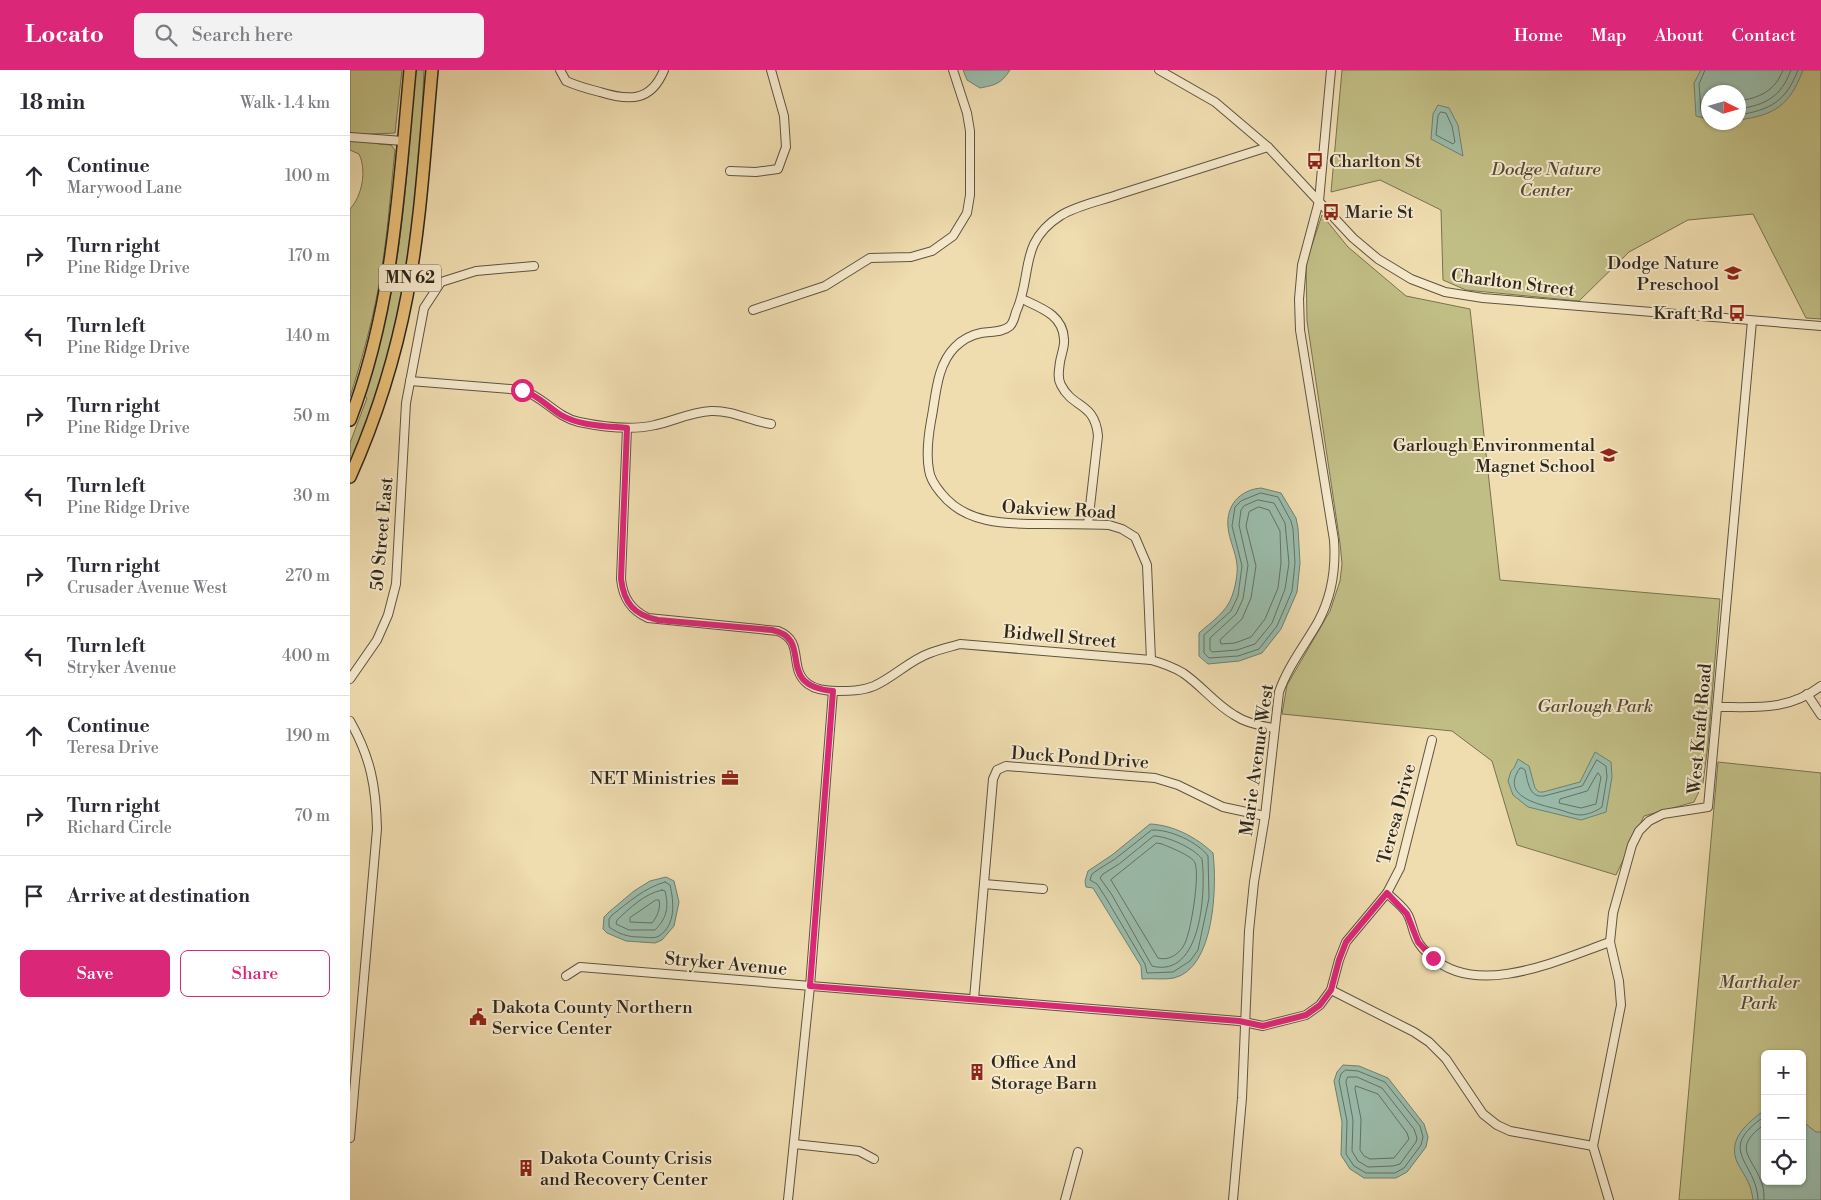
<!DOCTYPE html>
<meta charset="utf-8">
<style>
body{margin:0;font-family:"Libre Bodoni",serif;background:#f2f2f3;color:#2b2b33}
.controls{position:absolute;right:15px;bottom:15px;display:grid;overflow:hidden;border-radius:8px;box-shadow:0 1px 4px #0004}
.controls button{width:45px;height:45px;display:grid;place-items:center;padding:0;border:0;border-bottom:1px solid #e1e1e2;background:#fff;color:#2b2b33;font:25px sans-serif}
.compass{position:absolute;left:1351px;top:15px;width:45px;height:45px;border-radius:50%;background:#fff;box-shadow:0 1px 4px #0004;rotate:95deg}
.stop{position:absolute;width:15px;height:15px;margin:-11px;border:4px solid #db2777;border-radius:50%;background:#fff}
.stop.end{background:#db2777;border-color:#fff;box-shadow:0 1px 5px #0008}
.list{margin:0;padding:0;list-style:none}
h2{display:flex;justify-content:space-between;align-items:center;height:65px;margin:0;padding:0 20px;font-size:21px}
h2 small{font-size:16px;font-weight:400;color:#7c7c81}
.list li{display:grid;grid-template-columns:32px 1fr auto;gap:15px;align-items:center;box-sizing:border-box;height:80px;padding:0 20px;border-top:1px solid #e1e1e2}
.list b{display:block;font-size:19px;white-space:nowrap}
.list p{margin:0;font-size:16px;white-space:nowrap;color:#7c7c81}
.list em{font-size:16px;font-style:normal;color:#7c7c81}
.actions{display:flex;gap:10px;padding:15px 20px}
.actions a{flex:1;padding:11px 0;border:1px solid #db2777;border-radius:8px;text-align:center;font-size:18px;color:#db2777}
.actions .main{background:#db2777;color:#fff}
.icon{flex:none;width:28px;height:28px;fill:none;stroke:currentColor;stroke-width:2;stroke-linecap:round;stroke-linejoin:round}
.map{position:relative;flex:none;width:1471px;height:1130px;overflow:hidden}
header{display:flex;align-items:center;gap:30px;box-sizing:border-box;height:70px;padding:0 25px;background:#db2777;color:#fff}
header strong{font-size:24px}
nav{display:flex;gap:28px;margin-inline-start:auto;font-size:18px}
.search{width:350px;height:45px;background:#f2f2f3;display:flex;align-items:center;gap:12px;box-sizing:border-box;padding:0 18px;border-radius:8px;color:#7c7c81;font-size:19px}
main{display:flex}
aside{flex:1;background:#fff}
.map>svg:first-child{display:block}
</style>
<header>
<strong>Locato</strong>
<div class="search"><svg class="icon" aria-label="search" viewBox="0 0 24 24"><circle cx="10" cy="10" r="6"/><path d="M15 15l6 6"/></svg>Search here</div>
<nav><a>Home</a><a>Map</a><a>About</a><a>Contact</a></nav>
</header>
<main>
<aside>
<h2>18 min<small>Walk · 1.4 km</small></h2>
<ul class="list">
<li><svg class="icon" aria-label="ahead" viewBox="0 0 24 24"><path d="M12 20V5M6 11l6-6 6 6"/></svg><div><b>Continue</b><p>Marywood Lane</p></div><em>100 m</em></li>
<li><svg class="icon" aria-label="right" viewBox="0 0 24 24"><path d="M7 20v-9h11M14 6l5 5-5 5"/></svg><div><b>Turn right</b><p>Pine Ridge Drive</p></div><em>170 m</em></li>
<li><svg class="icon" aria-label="left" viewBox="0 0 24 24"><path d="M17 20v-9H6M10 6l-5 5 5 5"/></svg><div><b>Turn left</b><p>Pine Ridge Drive</p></div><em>140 m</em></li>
<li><svg class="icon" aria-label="right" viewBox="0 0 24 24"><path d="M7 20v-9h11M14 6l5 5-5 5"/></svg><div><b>Turn right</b><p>Pine Ridge Drive</p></div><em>50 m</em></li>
<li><svg class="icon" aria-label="left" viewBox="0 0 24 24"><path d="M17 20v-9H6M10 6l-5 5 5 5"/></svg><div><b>Turn left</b><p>Pine Ridge Drive</p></div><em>30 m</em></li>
<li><svg class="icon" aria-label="right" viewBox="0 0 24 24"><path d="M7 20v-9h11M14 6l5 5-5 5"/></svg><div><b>Turn right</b><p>Crusader Avenue West</p></div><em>270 m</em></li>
<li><svg class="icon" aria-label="left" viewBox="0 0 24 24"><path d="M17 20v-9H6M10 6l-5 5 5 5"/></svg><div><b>Turn left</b><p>Stryker Avenue</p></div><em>400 m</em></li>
<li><svg class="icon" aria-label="ahead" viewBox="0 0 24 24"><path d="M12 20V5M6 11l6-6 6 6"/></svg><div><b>Continue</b><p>Teresa Drive</p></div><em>190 m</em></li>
<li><svg class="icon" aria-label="right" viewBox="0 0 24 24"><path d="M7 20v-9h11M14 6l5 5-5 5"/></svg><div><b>Turn right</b><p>Richard Circle</p></div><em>70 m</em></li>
<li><svg class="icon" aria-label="arrive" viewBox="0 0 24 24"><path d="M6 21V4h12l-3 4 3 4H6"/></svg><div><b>Arrive at destination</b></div></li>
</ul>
<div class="actions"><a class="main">Save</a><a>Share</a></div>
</aside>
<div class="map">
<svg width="1471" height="1130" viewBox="0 0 1471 1130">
<rect width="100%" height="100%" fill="#efdcaf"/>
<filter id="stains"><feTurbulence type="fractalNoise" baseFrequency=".004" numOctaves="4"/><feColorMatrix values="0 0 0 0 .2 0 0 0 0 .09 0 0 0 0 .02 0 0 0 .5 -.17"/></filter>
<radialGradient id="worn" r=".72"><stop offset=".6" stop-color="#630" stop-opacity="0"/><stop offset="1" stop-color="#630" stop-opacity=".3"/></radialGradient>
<g fill="#c1be85" stroke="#787251" fill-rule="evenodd">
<polygon points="0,0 52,0 45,63 0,65"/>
<path d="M66 0H74C69 108 62 219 27 322 19 346 10 370 0 393V373L17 328 14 326C23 297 32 268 38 238 55 160 58 79 66 0Z"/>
<path d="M992 0H1471V249L1456 248 1403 144 1338 150 1279 182 1229 231 1116 220 1093 210 1091 140 1030 110 981 122ZM1358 22H1388V52H1358Z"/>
<path d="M0 70 21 71 29 74 41 75 45 80C40 127 37 174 28 220 21 257 11 292 0 327V139C12 126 17 101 9 84L0 80Z"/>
<polygon points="972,145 998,177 1056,226 1120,239 1150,510 1370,529 1358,675 1353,713 1344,732 1294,746 1266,805 1167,775 1142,691 1102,661 932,644 937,615 980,541 990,511 992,494 990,473 957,251 956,193"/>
<path d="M1368 692 1471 703V1130H1329ZM1415 984H1452V1111H1415Z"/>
</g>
<g fill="#9abcab" stroke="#6f8072">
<path d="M613 0H660C651 14 645 15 630 18L617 10Z"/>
<path d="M1351 0H1453C1440 35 1425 45 1389 50L1388 22H1358V49L1346 46 1344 13Z"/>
<polygon points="1088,35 1099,38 1108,55 1113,86 1081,69 1083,44"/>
<path d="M911 418 931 423 946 448 948 458 950 493 947 522 931 559 912 583 889 591 858 594 849 586V563C861 552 877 542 882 526 885 518 888 504 887 495 886 482 879 470 878 457 876 436 889 420 911 418Z"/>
<polygon points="1245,682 1261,692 1262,707 1256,742 1231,750 1178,737 1163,725 1158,711 1161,701 1164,698 1168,689 1179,696 1185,718 1189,722 1193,722 1230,712"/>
<path d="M800 754C823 755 846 767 863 783 867 815 865 898 824 908 814 910 802 908 792 909L791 896 743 818 736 817 735 811 738 801 762 785Z"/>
<polygon points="316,807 324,811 329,832 324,856 312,870 305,873 276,871 257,863 253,859 254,847 259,842 284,821 300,811"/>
<polygon points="993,995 1009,996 1038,1008 1074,1054 1078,1067 1076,1077 1057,1102 1046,1108 1014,1108 1000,1099 991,1085 992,1052 984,1011 987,1002"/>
<path d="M1415 1040V1111H1452V1049L1453 1052 1466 1062H1471V1130H1403C1401 1114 1396 1108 1388 1094 1376 1070 1397 1053 1415 1040Z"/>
</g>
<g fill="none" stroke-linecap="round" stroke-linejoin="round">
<g stroke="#647264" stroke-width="1">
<polyline points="1355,0 1349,14 1351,41 1358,44"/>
<path d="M1388 31C1410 28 1425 21 1433 0"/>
<path d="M1388 39C1416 35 1431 27 1441 0"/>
<polygon points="1091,42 1096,43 1102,56 1105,72 1103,74 1086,65 1088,46"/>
<path d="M1388 45C1421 40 1436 31 1448 0"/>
<polygon points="911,423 928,427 941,451 943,459 945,493 942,521 927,556 909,579 888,586 859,588 854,583 854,565 881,541 888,526 892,496 882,456 885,437 891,431"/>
<polygon points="908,430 924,433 935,453 939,493 935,519 922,553 905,574 887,580 862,582 860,580 860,568 886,544 893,529 898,495 889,455 891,440 894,436"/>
<polygon points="909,437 919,440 930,461 931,493 928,518 915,549 901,567 885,573 871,574 870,570 892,549 901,528 906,496 896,456 899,442"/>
<path d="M1247 690 1256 696 1257 707 1252 737C1247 741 1237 745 1230 745 1223 745 1215 741 1207 739 1187 734 1150 726 1170 698H1172L1175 700C1178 712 1179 728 1194 726L1232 716Z"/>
<polygon points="1248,703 1251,707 1246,734 1231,738 1209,733 1210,729 1237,721"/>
<path d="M802 760C819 759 848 772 858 786L859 828 848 880 840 891 823 902 797 903 795 894 756 828 747 814 740 810 742 804 749 799 765 789Z"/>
<path d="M804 766C817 766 844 778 852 789 856 820 852 909 802 896L762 825 750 808 753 804 769 794Z"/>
<path d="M807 773 812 774C819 777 843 786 845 793 850 805 841 861 835 873 830 884 819 891 808 888L761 810Z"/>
<path d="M315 812 320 815C324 832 326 855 309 866 304 869 295 867 289 867 278 867 269 864 259 857V849L262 845C279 832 294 818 315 812Z"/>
<path d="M312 820 315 821C319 837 317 848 305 860H279L266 854 267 850C280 838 294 824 312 820Z"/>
<path d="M306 830H309C311 838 307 847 302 853L280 852V848Z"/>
<polygon points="996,1000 1008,1001 1035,1012 1070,1056 1073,1067 1071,1075 1054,1098 1045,1103 1016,1103 1004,1096 996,1084 997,1051 989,1011 991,1004"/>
<polygon points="998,1007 1007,1007 1032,1018 1064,1059 1067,1068 1066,1072 1050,1094 1043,1096 1018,1097 1008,1091 1002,1081 1003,1050 996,1012"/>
<polygon points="1006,1016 1028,1024 1057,1063 1059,1069 1044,1088 1020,1089 1014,1086 1010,1080 1011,1049 1005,1019"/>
<path d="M1408 1130C1407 1091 1364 1081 1415 1046"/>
<path d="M1414 1130C1414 1125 1414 1119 1412 1114 1403 1086 1380 1079 1415 1054"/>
</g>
<g stroke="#5e5442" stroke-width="10">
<g id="minor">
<path d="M210 0 216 11C227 16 238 19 250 22 279 31 301 32 314 0"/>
<polyline points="809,0 865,32 878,43 918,77 1003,168 1028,189 1061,209 1095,222 1133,228 1471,256"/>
<polyline points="0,67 53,71"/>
<polyline points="380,101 406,102 428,99 436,77 434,46 421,0"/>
<path d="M672 229C691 238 713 245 714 269 715 276 711 285 710 292 709 300 707 308 711 315 723 339 745 332 748 366L738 454"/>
<polyline points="403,240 475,216 520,188 561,187 582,181 603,166 617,143 620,125 620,61 617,43 603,0"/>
<path d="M60 311 172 320C194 327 206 347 229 352 253 357 280 361 305 355 324 351 341 342 361 341 382 340 401 351 421 354"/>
<path d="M277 358 271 509C273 528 281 540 298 548L428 561C456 572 437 598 458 614 466 620 477 621 487 621 499 621 512 621 524 616 544 607 560 590 580 583 590 579 600 577 610 574L801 590C812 593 823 597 833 603 851 615 865 634 884 645 896 653 910 656 924 658"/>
<path d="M801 590 797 495 785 467 772 459 759 455C738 454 716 454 695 454 658 454 616 455 591 423 586 417 580 409 579 400 576 384 578 368 581 351 586 327 586 296 605 277 612 270 621 265 631 263 640 261 652 263 660 256 663 253 665 246 666 242 683 205 668 173 710 146 727 135 751 131 770 124 819 108 869 93 918 77"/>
<polyline points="0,609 27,570 38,545 46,514 56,333 74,238 91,212 126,201 184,196"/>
<polyline points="1457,624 1471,645"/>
<path d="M1368 637C1407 637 1438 641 1471 616"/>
<path d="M0 651C21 688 26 717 27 759L0 1068"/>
<polyline points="634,814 693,819"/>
<path d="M1037 823C1044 830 1054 837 1058 845 1062 853 1063 862 1067 870 1070 876 1077 883 1082 887 1128 929 1211 889 1260 872"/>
<polyline points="216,906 230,897 889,951 913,956 956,945 970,935 981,920 989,890 996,872 1037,823 1050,798 1082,670"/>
<polyline points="981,920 1064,962 1079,972 1096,989 1133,1044 1147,1055 1160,1061 1243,1076"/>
<polyline points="624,929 643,709 647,700 656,696 805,708 828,715 873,737 915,746"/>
<polyline points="444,1074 509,1081 524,1089"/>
<polyline points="438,1130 460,916 483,621"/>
<polyline points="715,1130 728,1082"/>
<path d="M883 1130 892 1028 899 861 904 812 915 746 929 622C938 596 955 575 968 552 982 526 986 498 984 470L950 260 949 229 952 195 969 131 981 0"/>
<polyline points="1259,1130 1243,1076 1271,935 1269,911 1260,872 1263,843 1282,775 1289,761 1299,751 1313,744 1358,737 1402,251"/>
</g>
</g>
<g stroke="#2e271d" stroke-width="14">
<g id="highway">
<path d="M0 350C43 238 49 118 60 0"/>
<path d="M0 407C26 349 45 289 57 226 71 152 75 75 82 0"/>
</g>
</g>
<use href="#minor" stroke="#f5e8cb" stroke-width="8"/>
<use href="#highway" stroke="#e8be78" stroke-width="11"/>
</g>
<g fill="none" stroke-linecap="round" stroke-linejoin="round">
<path stroke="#db2777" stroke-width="6" d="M172 320C188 325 198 337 211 345 230 356 256 356 277 358L271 509C274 533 284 545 308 550L422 560C466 569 422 615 483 621L460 916 889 951 913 956 956 945 970 935 981 920 989 890 996 872 1037 823 1057 844 1068 872 1083 888"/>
</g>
<defs>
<g id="bus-bare" transform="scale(1.35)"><path d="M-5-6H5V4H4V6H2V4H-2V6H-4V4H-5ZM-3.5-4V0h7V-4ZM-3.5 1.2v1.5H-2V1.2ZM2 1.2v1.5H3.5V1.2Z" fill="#8f2418" stroke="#f5e8cb" stroke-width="2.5" paint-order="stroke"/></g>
<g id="school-bare" transform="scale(1.35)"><path d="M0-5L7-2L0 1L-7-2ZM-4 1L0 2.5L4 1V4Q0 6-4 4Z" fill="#8f2418" stroke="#f5e8cb" stroke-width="2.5" paint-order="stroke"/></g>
<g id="office-bare" transform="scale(1.35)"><path d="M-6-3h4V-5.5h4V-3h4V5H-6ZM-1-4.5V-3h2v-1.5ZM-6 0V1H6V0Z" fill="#8f2418" stroke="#f5e8cb" stroke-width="2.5" paint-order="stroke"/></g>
<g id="civic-bare" transform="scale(1.35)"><path d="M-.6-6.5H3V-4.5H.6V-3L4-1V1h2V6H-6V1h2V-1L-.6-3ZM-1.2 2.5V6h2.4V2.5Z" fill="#8f2418" stroke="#f5e8cb" stroke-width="2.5" paint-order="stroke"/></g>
<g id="building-bare" transform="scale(1.35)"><path d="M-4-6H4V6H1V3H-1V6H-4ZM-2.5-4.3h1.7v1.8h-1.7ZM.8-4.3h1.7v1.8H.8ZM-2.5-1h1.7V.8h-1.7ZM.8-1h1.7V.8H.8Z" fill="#8f2418" stroke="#f5e8cb" stroke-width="2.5" paint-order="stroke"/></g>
</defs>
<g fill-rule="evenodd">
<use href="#bus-bare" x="965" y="91"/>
<use href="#bus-bare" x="981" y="142"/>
<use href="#school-bare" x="1383" y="203"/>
<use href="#bus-bare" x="1387" y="243"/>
<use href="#school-bare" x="1259" y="385"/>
<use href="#office-bare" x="380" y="708"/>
<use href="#civic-bare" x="128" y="947"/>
<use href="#building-bare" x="627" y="1002"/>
<use href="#building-bare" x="176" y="1098"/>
</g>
<g text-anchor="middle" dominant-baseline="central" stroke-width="4" stroke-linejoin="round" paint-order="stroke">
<rect fill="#f5e8cb" stroke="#6a6151" stroke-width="1" x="29" y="194.5" width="62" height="27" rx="4"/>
<g font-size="16" font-weight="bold" fill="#2e271d">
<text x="60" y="208">MN 62</text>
</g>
<g font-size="18" fill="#2e271d" stroke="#f5e8cb" text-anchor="start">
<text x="979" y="91">Charlton St</text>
<text x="995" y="142">Marie St</text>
<text x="1369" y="193" text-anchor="end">Dodge Nature<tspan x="1369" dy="21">Preschool</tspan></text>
<text x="1373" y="243" text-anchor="end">Kraft Rd</text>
<text x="1245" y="375" text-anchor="end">Garlough Environmental<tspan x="1245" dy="21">Magnet School</tspan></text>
<text x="366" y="708" text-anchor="end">NET Ministries</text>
<text x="142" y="937">Dakota County Northern<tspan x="142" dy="21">Service Center</tspan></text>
<text x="641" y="992">Office And<tspan x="641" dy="21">Storage Barn</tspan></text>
<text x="190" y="1088">Dakota County Crisis<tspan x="190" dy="21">and Recovery Center</tspan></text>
</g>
<g font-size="18" font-style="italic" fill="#534d37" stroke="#f5e8cb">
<text x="1196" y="99">Dodge Nature<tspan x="1196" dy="21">Center</tspan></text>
<text x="1245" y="636">Garlough Park</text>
<text x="1409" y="912">Marthaler<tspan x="1409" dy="21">Park</tspan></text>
</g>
<g font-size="18" fill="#2e271d" stroke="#f5e8cb">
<text transform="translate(1163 213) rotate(7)">Charlton Street</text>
<text transform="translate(709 440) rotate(3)">Oakview Road</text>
<text transform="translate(32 464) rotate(-85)">50 Street East</text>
<text transform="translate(710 567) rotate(5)">Bidwell Street</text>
<text transform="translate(1350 659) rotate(-85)">West Kraft Road</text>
<text transform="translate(730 688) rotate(4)">Duck Pond Drive</text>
<text transform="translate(907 690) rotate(-82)">Marie Avenue West</text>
<text transform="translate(1047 744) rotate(-75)">Teresa Drive</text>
<text transform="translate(376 894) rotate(5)">Stryker Avenue</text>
</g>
</g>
<rect width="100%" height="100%" filter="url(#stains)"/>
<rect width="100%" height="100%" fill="url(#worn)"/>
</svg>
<div class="controls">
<button>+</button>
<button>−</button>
<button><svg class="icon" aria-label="locate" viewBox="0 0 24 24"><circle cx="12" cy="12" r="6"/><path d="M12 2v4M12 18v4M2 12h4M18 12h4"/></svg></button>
</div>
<svg class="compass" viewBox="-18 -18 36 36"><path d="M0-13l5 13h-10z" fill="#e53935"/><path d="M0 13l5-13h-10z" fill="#7c7c81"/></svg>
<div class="stop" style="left:172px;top:320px"></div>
<div class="stop end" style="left:1083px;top:888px"></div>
</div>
</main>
